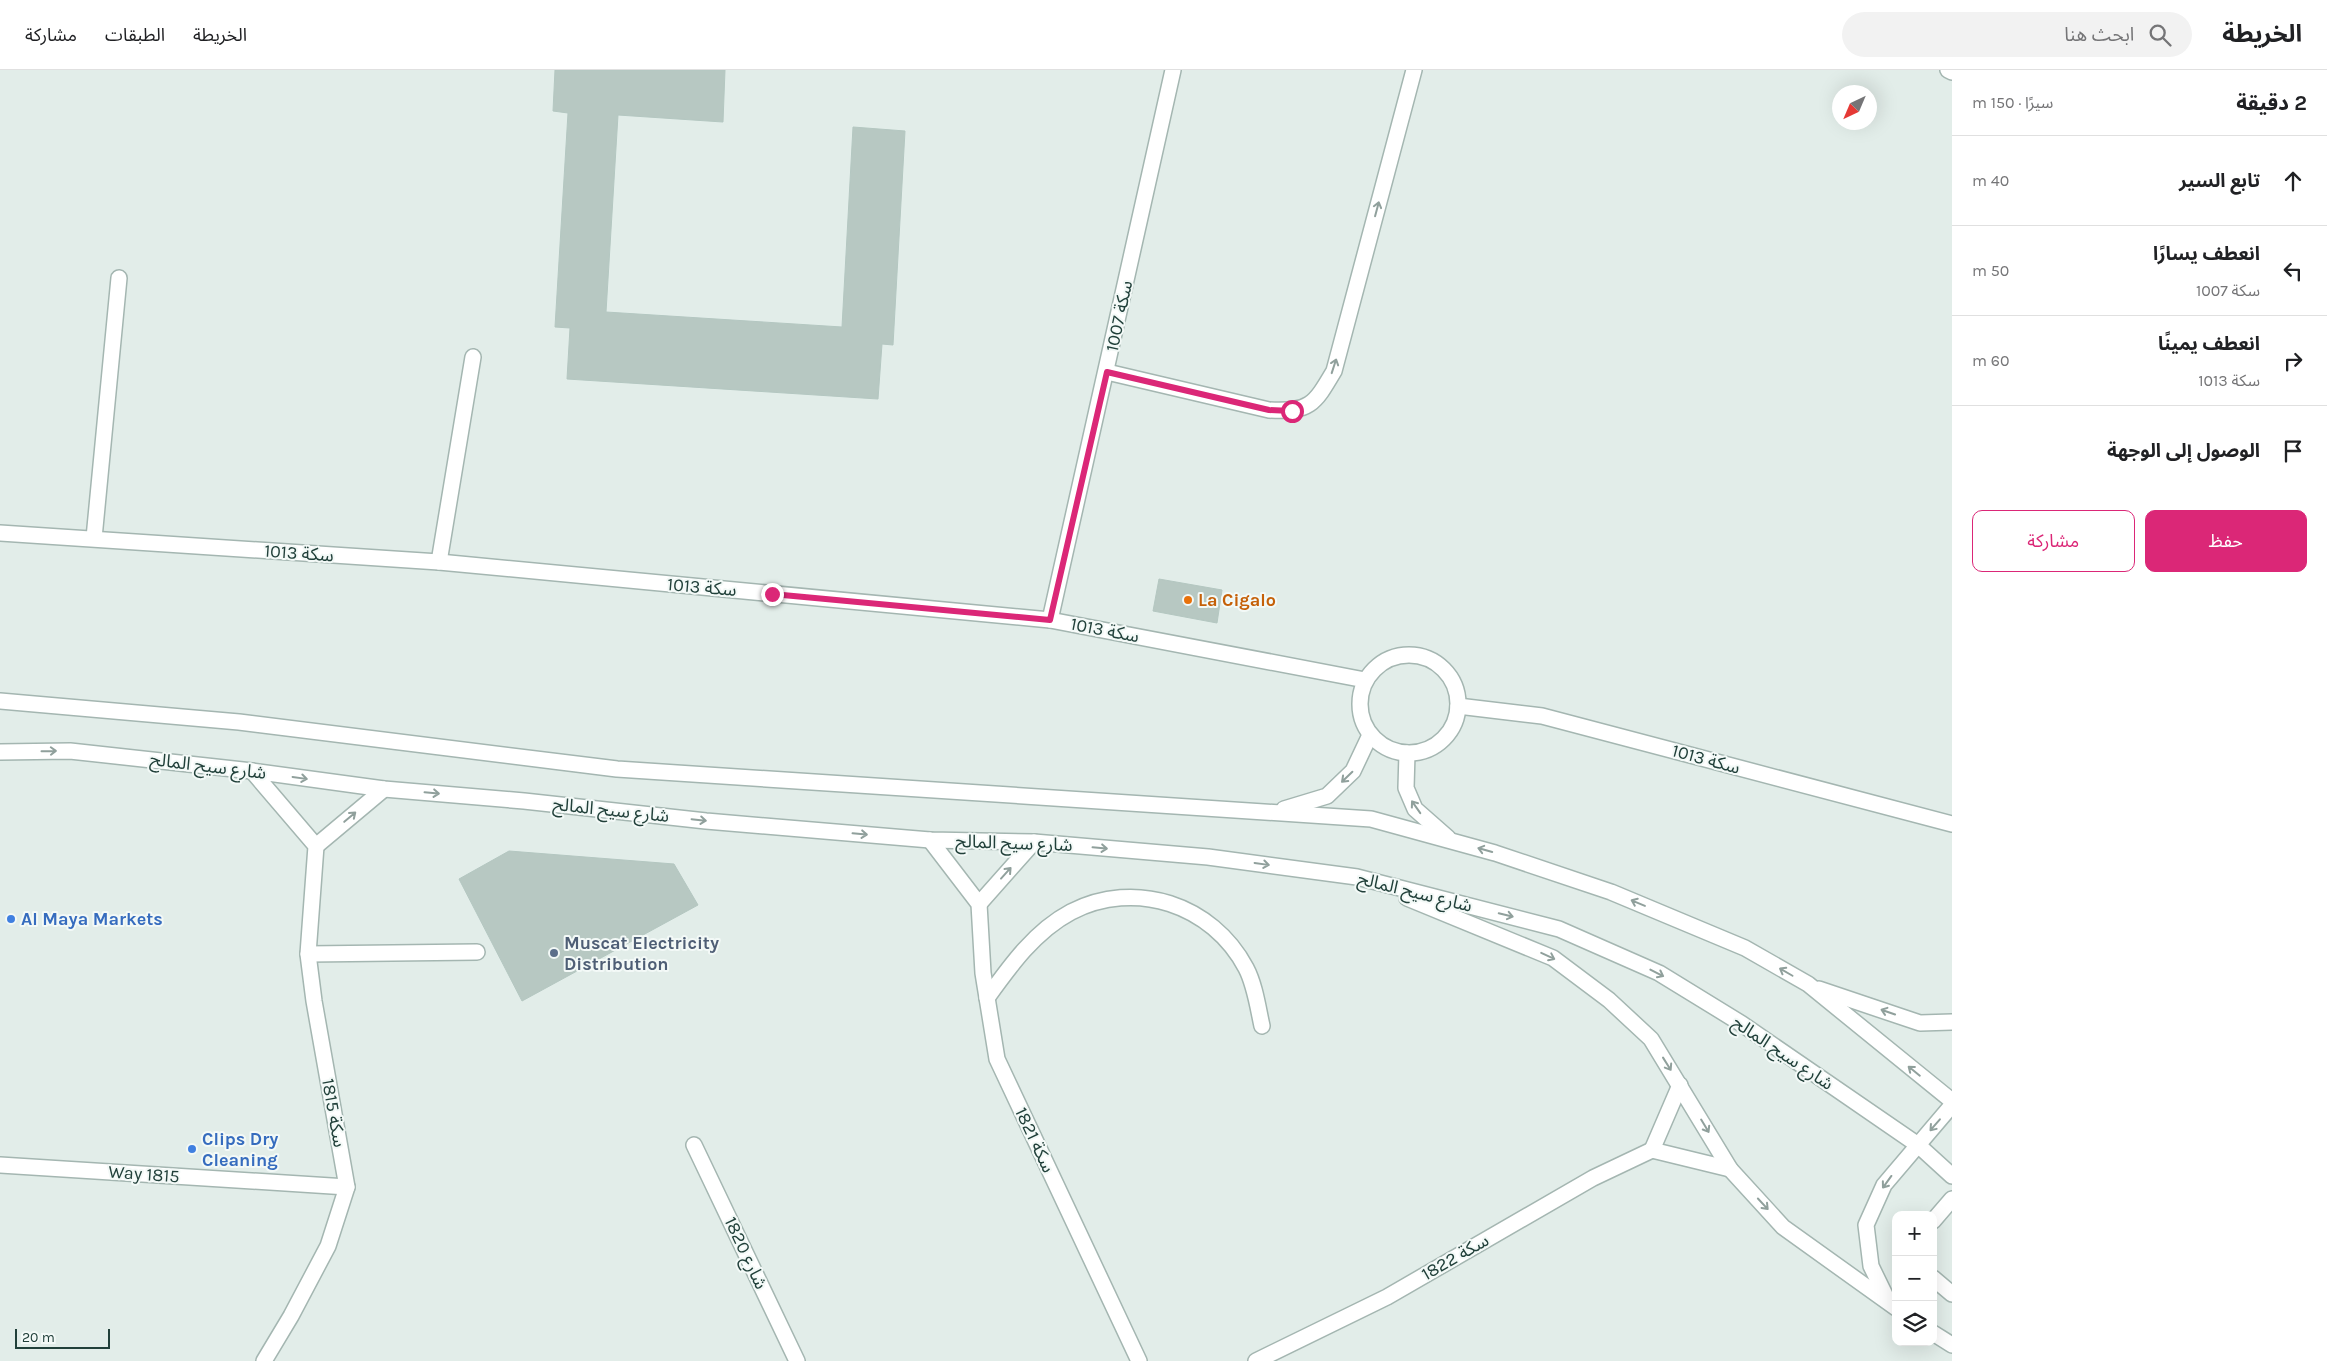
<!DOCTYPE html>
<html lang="ar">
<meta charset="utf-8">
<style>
body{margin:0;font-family:Karla,"Noto Sans Arabic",sans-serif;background:#f2f2f2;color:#202124;direction:rtl}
.controls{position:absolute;right:15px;bottom:15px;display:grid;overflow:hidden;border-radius:10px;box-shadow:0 5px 20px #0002}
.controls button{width:45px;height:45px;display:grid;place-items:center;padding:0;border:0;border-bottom:1px solid #e0e0e0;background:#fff;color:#202124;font:25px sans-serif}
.compass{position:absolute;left:1832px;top:15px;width:45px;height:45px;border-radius:50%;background:#fff;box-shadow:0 5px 20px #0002;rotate:224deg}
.scale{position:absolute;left:15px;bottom:12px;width:95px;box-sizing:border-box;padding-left:5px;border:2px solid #21403a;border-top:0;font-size:14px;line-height:18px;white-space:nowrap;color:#21403a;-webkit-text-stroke:4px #f3f9f7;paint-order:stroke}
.stop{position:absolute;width:15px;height:15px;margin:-11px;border:4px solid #db2777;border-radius:50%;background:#fff}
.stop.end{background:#db2777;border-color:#fff;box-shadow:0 1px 5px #0008}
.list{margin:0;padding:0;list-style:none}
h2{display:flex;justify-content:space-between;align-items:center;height:65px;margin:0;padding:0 20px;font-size:21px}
h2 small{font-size:16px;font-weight:400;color:#757577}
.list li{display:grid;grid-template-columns:32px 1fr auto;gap:15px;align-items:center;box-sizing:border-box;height:90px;padding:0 20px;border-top:1px solid #e0e0e0}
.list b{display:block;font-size:19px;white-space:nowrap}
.list p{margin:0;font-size:16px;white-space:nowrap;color:#757577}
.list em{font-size:16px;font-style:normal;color:#757577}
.actions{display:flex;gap:10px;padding:15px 20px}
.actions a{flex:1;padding:11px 0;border:1px solid #db2777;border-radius:10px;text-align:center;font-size:18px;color:#db2777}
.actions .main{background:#db2777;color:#fff}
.icon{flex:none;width:28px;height:28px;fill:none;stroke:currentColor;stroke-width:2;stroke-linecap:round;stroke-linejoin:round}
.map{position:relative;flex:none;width:1952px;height:1291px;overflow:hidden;direction:ltr}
header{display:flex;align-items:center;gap:30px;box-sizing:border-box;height:70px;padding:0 25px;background:#fff;border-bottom:1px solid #e0e0e0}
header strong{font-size:24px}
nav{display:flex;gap:28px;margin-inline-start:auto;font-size:18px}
.search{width:350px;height:45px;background:#f2f2f2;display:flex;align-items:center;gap:12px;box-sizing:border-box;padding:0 18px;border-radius:28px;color:#757577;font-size:19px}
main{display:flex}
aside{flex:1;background:#fff}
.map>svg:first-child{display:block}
</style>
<header>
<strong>الخريطة</strong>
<div class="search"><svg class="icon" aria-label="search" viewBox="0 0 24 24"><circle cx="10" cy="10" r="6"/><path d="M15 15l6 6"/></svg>ابحث هنا</div>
<nav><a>الخريطة</a><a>الطبقات</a><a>مشاركة</a></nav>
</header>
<main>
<aside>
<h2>2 دقيقة<small>سيرًا · 150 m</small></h2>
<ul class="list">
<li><svg class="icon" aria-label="ahead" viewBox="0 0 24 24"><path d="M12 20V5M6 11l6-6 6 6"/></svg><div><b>تابع السير</b></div><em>40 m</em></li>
<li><svg class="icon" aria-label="left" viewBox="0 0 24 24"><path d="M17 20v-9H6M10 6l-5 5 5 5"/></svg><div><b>انعطف يسارًا</b><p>سكة 1007</p></div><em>50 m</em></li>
<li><svg class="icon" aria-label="right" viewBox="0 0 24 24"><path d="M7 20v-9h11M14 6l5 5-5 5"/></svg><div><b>انعطف يمينًا</b><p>سكة 1013</p></div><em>60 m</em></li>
<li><svg class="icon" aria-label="arrive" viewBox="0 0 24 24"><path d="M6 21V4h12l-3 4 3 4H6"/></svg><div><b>الوصول إلى الوجهة</b></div></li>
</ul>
<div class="actions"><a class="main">حفظ</a><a>مشاركة</a></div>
</aside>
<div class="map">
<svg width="1952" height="1291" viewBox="0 0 1952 1291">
<rect width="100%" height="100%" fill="#e2ede9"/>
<g fill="#b7c8c2" stroke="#b4c7c1">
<polygon points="555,0 725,0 723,52 618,45 606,242 842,257 853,57 905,61 893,275 882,274 878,329 567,309 570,258 555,257 568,43 553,41"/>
<polygon points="1159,509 1222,520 1217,553 1153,541"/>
<polygon points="509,781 674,794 698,835 522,931 459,809"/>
</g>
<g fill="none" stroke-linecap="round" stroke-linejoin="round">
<g stroke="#a4b6b1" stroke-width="18">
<g id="minor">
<polyline points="1948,0 1952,2"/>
<path d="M1107 302 1269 340C1310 342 1314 335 1334 301L1414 0"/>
<polyline points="0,463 439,492 1050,550 1365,610"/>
<polyline points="94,468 119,208"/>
<polyline points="439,492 473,287"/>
<polyline points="1050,550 1173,0"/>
<circle cx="1409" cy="634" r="49"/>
<polyline points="0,631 239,652 617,699 1371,749 1495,783 1611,822 1745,878 1808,914 1952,1031"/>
<polyline points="1458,636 1542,646 1952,754"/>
<polyline points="0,682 70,681 252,701 384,719 524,731 706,751 930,770 1034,772 1208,787 1357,807 1559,859 1659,903 1742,954 1918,1075 1952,1106"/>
<polyline points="1407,683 1406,718 1415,739 1448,768"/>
<polyline points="252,701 316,776 308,884 314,931 347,1117 328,1176 291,1246 264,1291"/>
<polyline points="1284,739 1327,726 1353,701 1370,665"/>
<polyline points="930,770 979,834 983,903 997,989 1139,1291"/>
<polyline points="316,776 384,719"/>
<polyline points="1407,828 1553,888 1609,930 1651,969 1730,1099 1783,1157 1896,1238"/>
<polyline points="979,834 1034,772"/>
<polyline points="308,884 477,882"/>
<polyline points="1819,919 1920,953 1952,952"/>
<path d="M987 928C1010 896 1035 861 1071 842 1135 809 1212 834 1246 898 1255 915 1258 938 1262 956"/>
<polyline points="694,1075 797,1291"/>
<polyline points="1652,1080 1680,1015"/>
<polyline points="0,1095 347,1117"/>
<polyline points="1933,1151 1952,1129"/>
<polyline points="1933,1208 1952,1224"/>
<polyline points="1888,1231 1871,1196 1866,1155 1884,1115 1952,1035"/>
<polyline points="1933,1263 1952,1275"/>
<polyline points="1256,1291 1387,1227 1593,1108 1652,1080 1730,1099"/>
</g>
</g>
<use href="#minor" stroke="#fff" stroke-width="15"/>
</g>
<defs><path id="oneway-shaft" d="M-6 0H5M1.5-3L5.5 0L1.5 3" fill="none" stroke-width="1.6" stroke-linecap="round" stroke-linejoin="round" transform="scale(1.25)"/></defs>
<g stroke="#90a09c">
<use href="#oneway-shaft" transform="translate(1377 139) rotate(-75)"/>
<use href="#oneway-shaft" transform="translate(1334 296) rotate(-72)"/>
<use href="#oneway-shaft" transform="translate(49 681) rotate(-1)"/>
<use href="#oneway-shaft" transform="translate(1347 707) rotate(136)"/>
<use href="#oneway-shaft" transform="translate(300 708) rotate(8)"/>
<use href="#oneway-shaft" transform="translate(432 723) rotate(5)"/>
<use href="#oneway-shaft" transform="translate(1416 737) rotate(-125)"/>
<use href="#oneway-shaft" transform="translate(350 747) rotate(-40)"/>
<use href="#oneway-shaft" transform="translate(699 750) rotate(6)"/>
<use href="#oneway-shaft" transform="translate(860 764) rotate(5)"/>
<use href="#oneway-shaft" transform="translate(1100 778) rotate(5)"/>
<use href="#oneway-shaft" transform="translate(1485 780) rotate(-164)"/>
<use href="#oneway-shaft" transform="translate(1262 794) rotate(8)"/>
<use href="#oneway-shaft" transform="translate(1006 803) rotate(-48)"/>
<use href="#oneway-shaft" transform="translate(1638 833) rotate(-157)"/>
<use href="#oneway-shaft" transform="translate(1506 845) rotate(14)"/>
<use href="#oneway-shaft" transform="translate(1548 886) rotate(25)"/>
<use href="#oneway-shaft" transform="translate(1786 902) rotate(-150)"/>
<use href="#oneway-shaft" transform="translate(1657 903) rotate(27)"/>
<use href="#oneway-shaft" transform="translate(1888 942) rotate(-161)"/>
<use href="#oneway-shaft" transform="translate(1667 994) rotate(58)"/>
<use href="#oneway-shaft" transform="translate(1914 1001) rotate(-141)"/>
<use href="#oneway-shaft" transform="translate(1935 1055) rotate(131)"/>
<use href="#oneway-shaft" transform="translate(1705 1056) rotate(59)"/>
<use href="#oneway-shaft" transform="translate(1887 1112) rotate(126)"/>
<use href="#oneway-shaft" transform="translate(1763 1134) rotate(47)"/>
</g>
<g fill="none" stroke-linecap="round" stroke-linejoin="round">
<polyline stroke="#db2777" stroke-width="6" points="772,524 1050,550 1107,302 1269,340 1292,341"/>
</g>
<circle fill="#e8710a" stroke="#f3f9f7" stroke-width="2" cx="1188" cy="530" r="5"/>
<g fill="#3f7fe0" stroke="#f3f9f7" stroke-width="2">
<circle cx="11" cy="849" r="5"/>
<circle cx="192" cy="1079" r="5"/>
</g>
<circle fill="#5c6f8a" stroke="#f3f9f7" stroke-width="2" cx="554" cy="883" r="5"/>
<g text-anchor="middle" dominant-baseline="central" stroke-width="4" stroke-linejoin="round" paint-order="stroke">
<g font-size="18" fill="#21403a" stroke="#f3f9f7">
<text transform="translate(1119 246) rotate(-78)">سكة 1007</text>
<text transform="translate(299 483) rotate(4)">سكة 1013</text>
<text transform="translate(702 517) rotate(5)">سكة 1013</text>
<text transform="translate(1105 560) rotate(11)">سكة 1013</text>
<text transform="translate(1706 689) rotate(15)">سكة 1013</text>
<text transform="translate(208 696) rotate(7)">شارع سيح المالح</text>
<text transform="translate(611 740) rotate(6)">شارع سيح المالح</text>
<text transform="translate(1014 773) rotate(2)">شارع سيح المالح</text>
<text transform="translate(1415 822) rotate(14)">شارع سيح المالح</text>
<text transform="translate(1783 983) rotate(34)">شارع سيح المالح</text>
<text transform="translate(334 1043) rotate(80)">سكة 1815</text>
<text transform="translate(1035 1070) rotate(65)">سكة 1821</text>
<text transform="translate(144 1104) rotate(4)">Way 1815</text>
<text transform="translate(746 1183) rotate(65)">1820 شارع</text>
<text transform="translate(1455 1187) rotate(-30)">سكة 1822</text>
</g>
<g font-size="18" font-weight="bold" fill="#c56008" stroke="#f3f9f7" text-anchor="start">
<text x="1198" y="530">La Cigalo</text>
</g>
<g font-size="18" font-weight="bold" fill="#366cbe" stroke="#f3f9f7" text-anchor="start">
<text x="21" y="849">Al Maya Markets</text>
<text x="202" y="1069">Clips Dry<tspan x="202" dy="21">Cleaning</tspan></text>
</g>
<g font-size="18" font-weight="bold" fill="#4e5e75" stroke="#f3f9f7" text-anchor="start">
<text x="564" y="873">Muscat Electricity<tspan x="564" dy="21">Distribution</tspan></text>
</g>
</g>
</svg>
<div class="controls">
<button>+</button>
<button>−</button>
<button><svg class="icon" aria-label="layers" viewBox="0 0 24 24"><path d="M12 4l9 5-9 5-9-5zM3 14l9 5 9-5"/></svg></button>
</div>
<svg class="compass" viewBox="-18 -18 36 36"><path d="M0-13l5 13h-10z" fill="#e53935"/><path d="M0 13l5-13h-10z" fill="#757577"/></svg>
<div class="scale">20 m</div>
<div class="stop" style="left:1292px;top:341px"></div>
<div class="stop end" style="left:772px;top:524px"></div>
</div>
</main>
